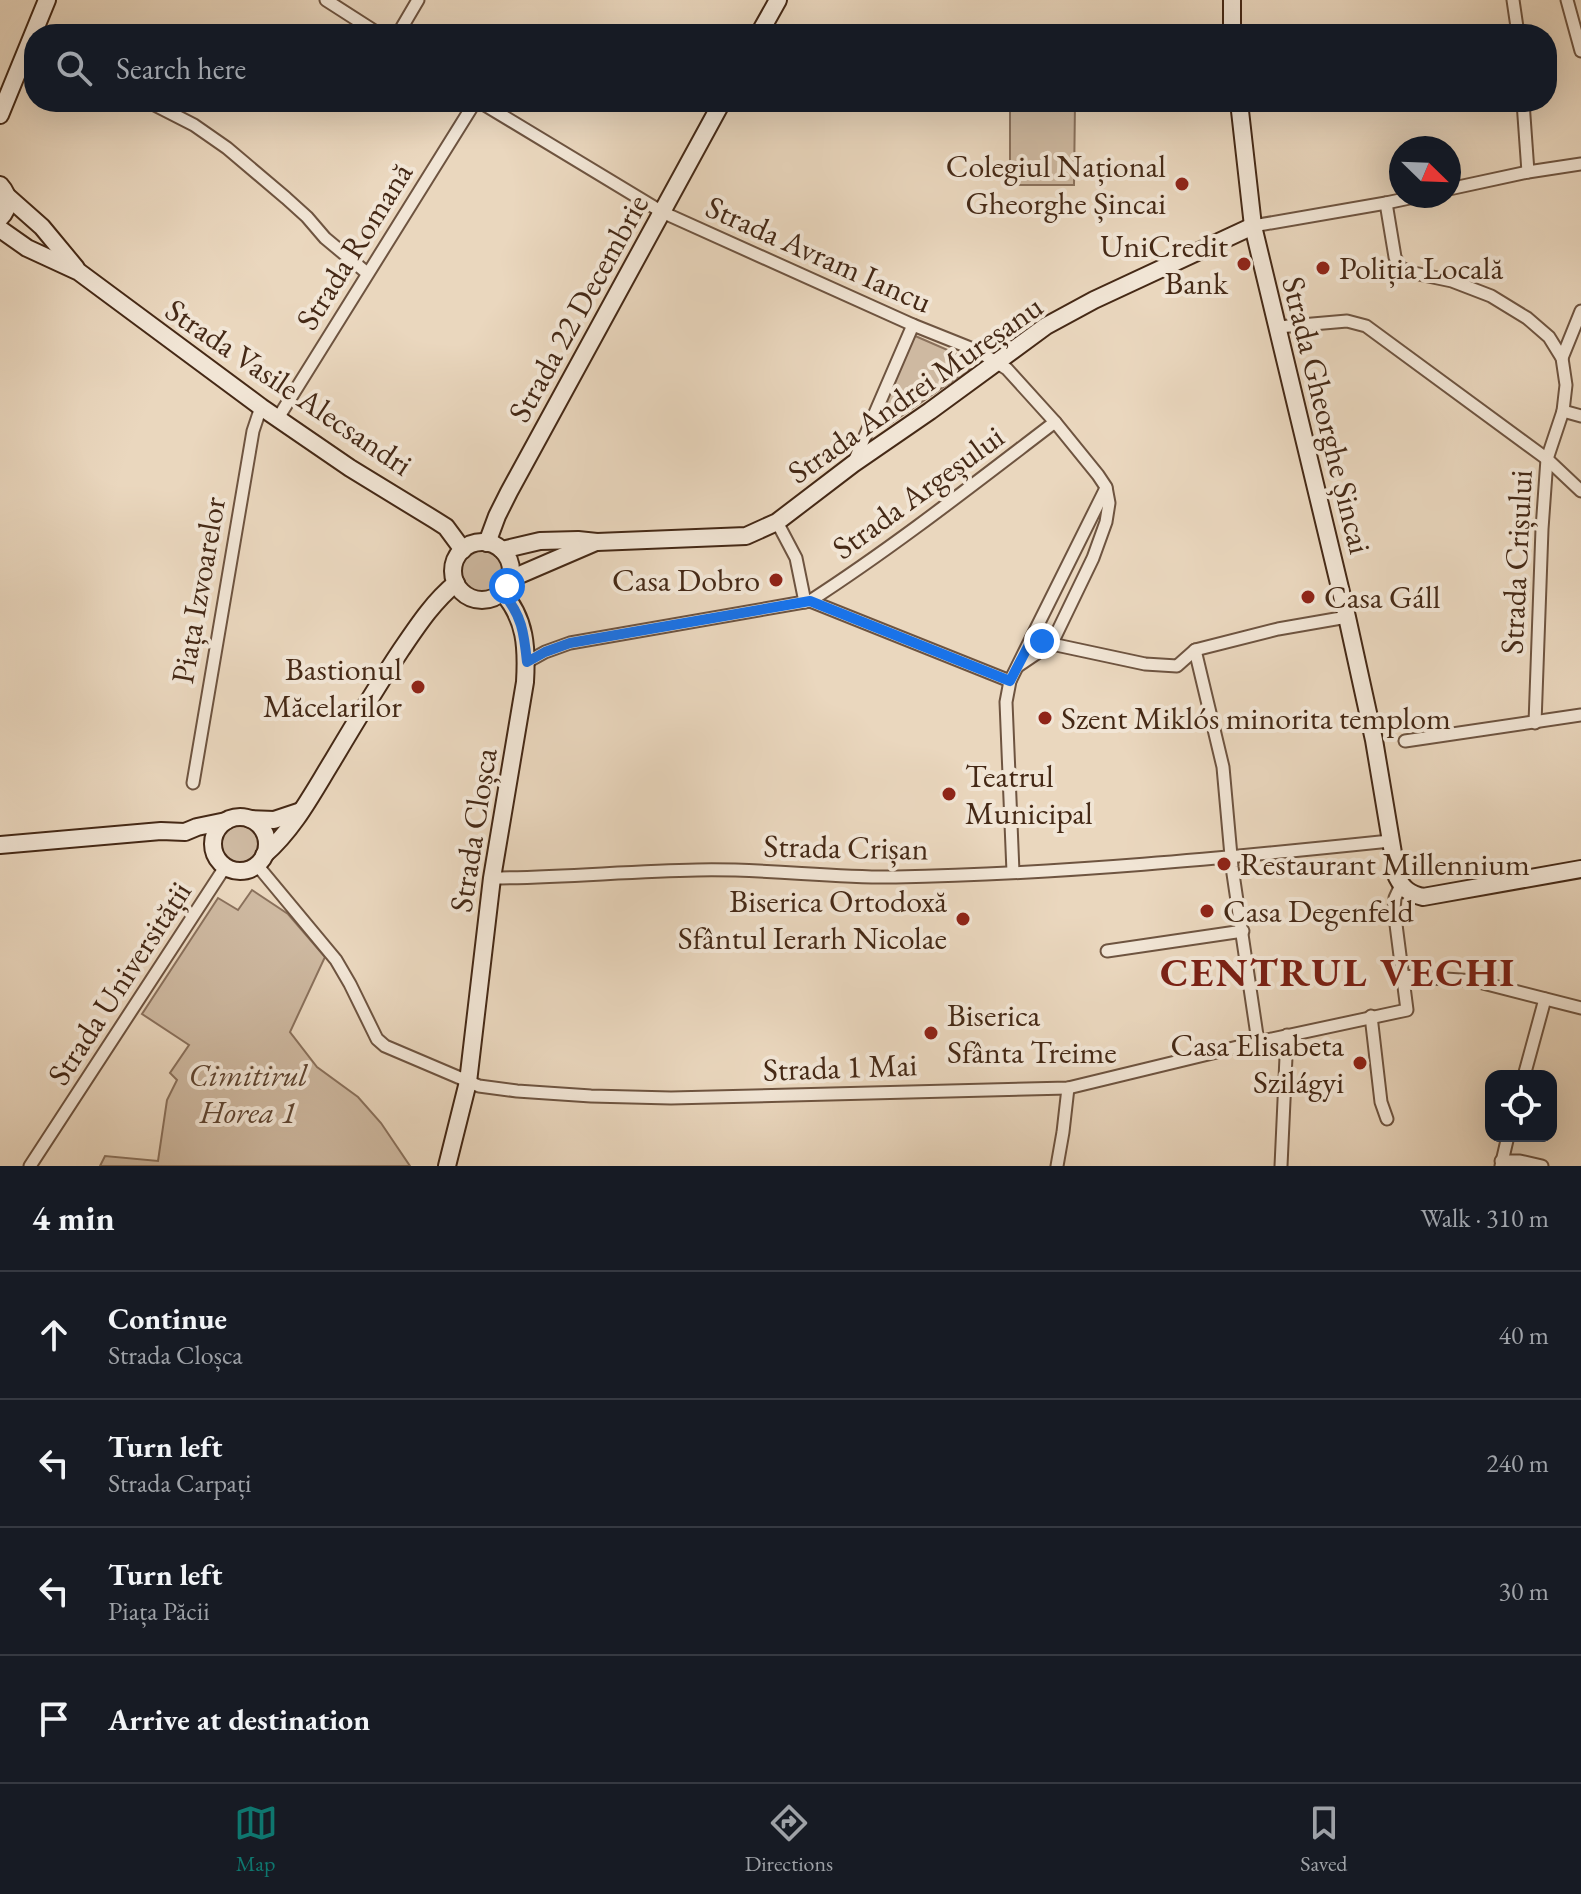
<!DOCTYPE html>
<meta charset="utf-8">
<style>
body{margin:0;font-family:"EB Garamond",serif;background:#242831;color:#f1f3f6}
.controls{position:absolute;right:24px;bottom:24px;display:grid;overflow:hidden;border-radius:16px;box-shadow:0 8px 32px #0002}
.controls button{width:72px;height:72px;display:grid;place-items:center;padding:0;border:0;border-bottom:2px solid #363941;background:#171b24;color:#f1f3f6;font:40px sans-serif}
.compass{position:absolute;left:1389px;top:136px;width:72px;height:72px;border-radius:50%;background:#171b24;box-shadow:0 8px 32px #0002;rotate:113deg}
.stop{position:absolute;width:24px;height:24px;margin:-18px;border:6px solid #1a73e8;border-radius:50%;background:#fff}
.stop.end{background:#1a73e8;border-color:#fff;box-shadow:0 2px 8px #0008}
.list{margin:0;padding:0;list-style:none}
h2{display:flex;justify-content:space-between;align-items:center;height:104px;margin:0;padding:0 32px;font-size:34px}
h2 small{font-size:26px;font-weight:400;color:#9ea1a6}
.list li{display:grid;grid-template-columns:52px 1fr auto;gap:24px;align-items:center;box-sizing:border-box;height:128px;padding:0 32px;border-top:2px solid #363941}
.list b{display:block;font-size:30px;white-space:nowrap}
.list p{margin:0;font-size:26px;white-space:nowrap;color:#9ea1a6}
.list em{font-size:26px;font-style:normal;color:#9ea1a6}
.icon{flex:none;width:44px;height:44px;fill:none;stroke:currentColor;stroke-width:2;stroke-linecap:round;stroke-linejoin:round}
.map{position:relative;flex:none;width:1581px;height:1166px;overflow:hidden}
.search{position:absolute;background:#171b24;box-shadow:0 8px 32px #0002;left:24px;right:24px;top:24px;height:88px;display:flex;align-items:center;gap:20px;box-sizing:border-box;padding:0 28px;border-radius:32px;color:#9ea1a6;font-size:30px}
.sheet{height:616px;background:#171b24}
nav{display:flex;justify-content:space-around;align-items:center;box-sizing:border-box;height:112px;border-top:2px solid #363941;background:#171b24;font-size:22px;color:#9ea1a6}
nav a{display:grid;justify-items:center;gap:4px}
nav .on{color:#0f766e}
.map>svg:first-child{display:block}
</style>
<div class="map">
<svg width="1581" height="1166" viewBox="0 0 1581 1166">
<rect width="100%" height="100%" fill="#ead7be"/>
<filter id="stains"><feTurbulence type="fractalNoise" baseFrequency=".0025" numOctaves="4"/><feColorMatrix values="0 0 0 0 .2 0 0 0 0 .09 0 0 0 0 .02 0 0 0 .5 -.17"/></filter>
<radialGradient id="worn" r=".72"><stop offset=".6" stop-color="#630" stop-opacity="0"/><stop offset="1" stop-color="#630" stop-opacity=".3"/></radialGradient>
<g fill="#ceb9a1" stroke="#8a715c" stroke-width="2">
<polygon points="1010,102 1075,102 1074,185 1010,185"/>
<polygon points="913,335 966,358 971,368 887,426 881,425 877,418"/>
<circle cx="482" cy="571" r="22"/>
<circle cx="240" cy="845" r="20"/>
<polygon points="252,890 288,914 325,957 290,1032 317,1067 358,1097 381,1123 410,1166 100,1166 105,1156 158,1161 167,1100 177,1080 170,1073 189,1045 142,1014 218,898 238,910"/>
</g>
<g fill="none" stroke-linecap="round" stroke-linejoin="round">
<g stroke="#6e5440" stroke-width="15">
<g id="street">
<polyline points="326,0 379,34"/>
<polyline points="1513,0 1518,34"/>
<polyline points="1567,0 1581,51"/>
<polyline points="398,34 418,0"/>
<polyline points="149,102 194,125 227,148 286,198 307,217 325,238 367,273"/>
<polyline points="480,102 662,212 913,325 978,351 1007,369 1055,422 1098,475 1106,487 1109,503 1106,522 1093,558 1052,643 1018,666"/>
<polyline points="1523,102 1528,172"/>
<polyline points="1449,189 1528,172 1581,164"/>
<polyline points="1386,203 1395,257 1400,267 1409,272 1452,281 1491,296 1527,318 1549,337 1562,358 1566,385 1563,411 1547,459 1542,529 1535,723"/>
<polyline points="1253,226 1386,203 1419,196"/>
<polyline points="1278,327 1347,321 1366,326 1547,459 1581,491"/>
<polyline points="1562,358 1581,311"/>
<polyline points="1563,411 1581,416"/>
<polyline points="278,418 475,102"/>
<polyline points="853,464 913,325"/>
<polyline points="777,522 796,558 805,602"/>
<path d="M810 601C895 546 975 483 1055 422"/>
<polyline points="1035,633 1037,637 1047,643 1145,664 1177,666 1195,650 1278,629 1347,617"/>
<polyline points="1195,650 1223,767 1232,867 1258,1042 1407,1010 1394,909 1395,898 1401,885"/>
<polyline points="527,662 545,652 570,643 810,601 1010,681"/>
<polyline points="1405,741 1581,715"/>
<polyline points="193,783 253,431 261,407"/>
<polyline points="257,865 336,960 350,984 377,1039 385,1046 479,1086 517,1091 591,1096 671,1098 1068,1088 1258,1042"/>
<polyline points="1013,872 1006,702 1010,681 1106,488"/>
<path d="M492 878C560 878 629 871 697 870 764 868 830 878 896 877 1061 874 1226 858 1390 841"/>
<polyline points="1107,951 1243,931"/>
<polyline points="1402,976 1475,981 1581,1008"/>
<polyline points="1371,1016 1381,1102 1387,1119"/>
<polyline points="1524,1076 1545,999"/>
<polyline points="1501,1161 1520,1161 1542,1166"/>
<polyline points="30,1166 225,867"/>
<polyline points="1057,1166 1063,1132 1068,1088"/>
<polyline points="1281,1166 1287,1035"/>
<polyline points="1501,1166 1508,1136"/>
</g>
</g>
<g stroke="#452916" stroke-width="20">
<g id="secondary">
<polyline points="1232,0 1232,34"/>
<polyline points="759,34 778,0"/>
<path d="M1239 102 1253 226 1347 617 1374 740 1397 877C1403 889 1410 894 1423 897L1581 869"/>
<polyline points="0,115 47,0"/>
<path d="M0 185C10 196 10 208 0 218"/>
<polyline points="7,196 42,227 76,268"/>
<polyline points="0,229 27,248 79,272 261,407 350,468 435,520 446,527 463,550"/>
<circle cx="482" cy="571" r="29"/>
<polyline points="487,543 497,516 509,492 722,102"/>
<polyline points="502,550 540,541 578,540 597,542 746,536 777,522 853,464 930,411 1046,326 1094,300 1253,226"/>
<polyline points="510,579 596,542"/>
<circle cx="240" cy="844" r="27"/>
<polyline points="250,819 274,820 301,811"/>
<polyline points="0,845 161,831 185,832 197,827 226,821"/>
<path d="M264 855C294 829 312 794 333 760 355 723 377 686 401 650 418 625 433 602 456 583"/>
<path d="M447 1166 468 1082 492 878 525 682C527 648 526 619 502 592"/>
</g>
</g>
<use href="#street" stroke="#f1e5d5" stroke-width="11"/>
<use href="#secondary" stroke="#f1e5d5" stroke-width="16"/>
</g>
<g fill="none" stroke-linecap="round" stroke-linejoin="round">
<path stroke="#1a73e8" stroke-width="10" d="M507 586 502 592C522 615 524 633 527 662L545 652 570 643 810 601 1010 681 1035 633 1042 641"/>
</g>
<g fill="#8f2418" stroke="#f1e5d5" stroke-width="3">
<circle cx="1182" cy="184" r="8"/>
<circle cx="1244" cy="264" r="8"/>
<circle cx="1323" cy="268" r="8"/>
<circle cx="776" cy="580" r="8"/>
<circle cx="1308" cy="597" r="8"/>
<circle cx="418" cy="687" r="8"/>
<circle cx="1045" cy="718" r="8"/>
<circle cx="949" cy="794" r="8"/>
<circle cx="1224" cy="864" r="8"/>
<circle cx="1207" cy="911" r="8"/>
<circle cx="963" cy="919" r="8"/>
<circle cx="931" cy="1033" r="8"/>
<circle cx="1360" cy="1063" r="8"/>
</g>
<g text-anchor="middle" dominant-baseline="central" stroke-width="8" stroke-linejoin="round" paint-order="stroke">
<g font-size="32" fill="#452916" stroke="#f1e5d5" text-anchor="start">
<text x="1166" y="166" text-anchor="end">Colegiul Național<tspan x="1166" dy="37">Gheorghe Șincai</tspan></text>
<text x="1228" y="246" text-anchor="end">UniCredit<tspan x="1228" dy="37">Bank</tspan></text>
<text x="1339" y="268">Poliția Locală</text>
<text x="760" y="580" text-anchor="end">Casa Dobro</text>
<text x="1324" y="597">Casa Gáll</text>
<text x="402" y="669" text-anchor="end">Bastionul<tspan x="402" dy="37">Măcelarilor</tspan></text>
<text x="1061" y="718">Szent Miklós minorita templom</text>
<text x="965" y="776">Teatrul<tspan x="965" dy="37">Municipal</tspan></text>
<text x="1240" y="864">Restaurant Millennium</text>
<text x="947" y="901" text-anchor="end">Biserica Ortodoxă<tspan x="947" dy="37">Sfântul Ierarh Nicolae</tspan></text>
<text x="1223" y="911">Casa Degenfeld</text>
<text x="947" y="1015">Biserica<tspan x="947" dy="37">Sfânta Treime</tspan></text>
<text x="1344" y="1045" text-anchor="end">Casa Elisabeta<tspan x="1344" dy="37">Szilágyi</tspan></text>
</g>
<g font-size="32" fill="#452916" stroke="#f1e5d5">
<text transform="translate(354 246) rotate(-58)">Strada Romană</text>
<text transform="translate(819 254) rotate(24)">Strada Avram Iancu</text>
<text transform="translate(578 308) rotate(-61)">Strada 22 Decembrie</text>
<text transform="translate(289 387) rotate(34)">Strada Vasile Alecsandri</text>
<text transform="translate(915 389) rotate(-35)">Strada Andrei Mureșanu</text>
<text transform="translate(1327 415) rotate(76)">Strada Gheorghe Șincai</text>
<text transform="translate(918 492) rotate(-36)">Strada Argeșului</text>
<text transform="translate(1516 562) rotate(-87)">Strada Crișului</text>
<text transform="translate(198 590) rotate(-80)">Piața Izvoarelor</text>
<text transform="translate(473 830) rotate(-81)">Strada Cloșca</text>
<text transform="translate(846 847) rotate(1)">Strada Crișan</text>
<text transform="translate(119 983) rotate(-57)">Strada Universității</text>
<text transform="translate(840 1067) rotate(-2)">Strada 1 Mai</text>
</g>
<g font-size="32" font-style="italic" fill="#604632" stroke="#f1e5d5">
<text x="248" y="1075">Cimitirul<tspan x="248" dy="37">Horea 1</tspan></text>
</g>
<g font-size="40" font-weight="bold" letter-spacing="2" fill="#7a1f14" stroke="#f1e5d5">
<text x="1338" y="972">CENTRUL VECHI</text>
</g>
</g>
<rect width="100%" height="100%" filter="url(#stains)"/>
<rect width="100%" height="100%" fill="url(#worn)"/>
</svg>
<div class="controls">
<button><svg class="icon" aria-label="locate" viewBox="0 0 24 24"><circle cx="12" cy="12" r="6"/><path d="M12 2v4M12 18v4M2 12h4M18 12h4"/></svg></button>
</div>
<svg class="compass" viewBox="-18 -18 36 36"><path d="M0-13l5 13h-10z" fill="#e53935"/><path d="M0 13l5-13h-10z" fill="#9ea1a6"/></svg>
<div class="stop" style="left:507px;top:586px"></div>
<div class="stop end" style="left:1042px;top:641px"></div>
<div class="search"><svg class="icon" aria-label="search" viewBox="0 0 24 24"><circle cx="10" cy="10" r="6"/><path d="M15 15l6 6"/></svg>Search here</div>
</div>
<section class="sheet">
<h2>4 min<small>Walk · 310 m</small></h2>
<ul class="list">
<li><svg class="icon" aria-label="ahead" viewBox="0 0 24 24"><path d="M12 20V5M6 11l6-6 6 6"/></svg><div><b>Continue</b><p>Strada Cloșca</p></div><em>40 m</em></li>
<li><svg class="icon" aria-label="left" viewBox="0 0 24 24"><path d="M17 20v-9H6M10 6l-5 5 5 5"/></svg><div><b>Turn left</b><p>Strada Carpați</p></div><em>240 m</em></li>
<li><svg class="icon" aria-label="left" viewBox="0 0 24 24"><path d="M17 20v-9H6M10 6l-5 5 5 5"/></svg><div><b>Turn left</b><p>Piața Păcii</p></div><em>30 m</em></li>
<li><svg class="icon" aria-label="arrive" viewBox="0 0 24 24"><path d="M6 21V4h12l-3 4 3 4H6"/></svg><div><b>Arrive at destination</b></div></li>
</ul>
</section>
<nav>
<a class="on"><svg class="icon" aria-label="map" viewBox="0 0 24 24"><path d="M3 6l6-2 6 2 6-2v14l-6 2-6-2-6 2zM9 4v14M15 6v14"/></svg>Map</a>
<a><svg class="icon" aria-label="directions" viewBox="0 0 24 24"><path d="M12 3l9 9-9 9-9-9zM9 14v-3h6M13 9l2 2-2 2"/></svg>Directions</a>
<a><svg class="icon" aria-label="saved" viewBox="0 0 24 24"><path d="M7 4h10v16l-5-4-5 4z"/></svg>Saved</a>
</nav>
